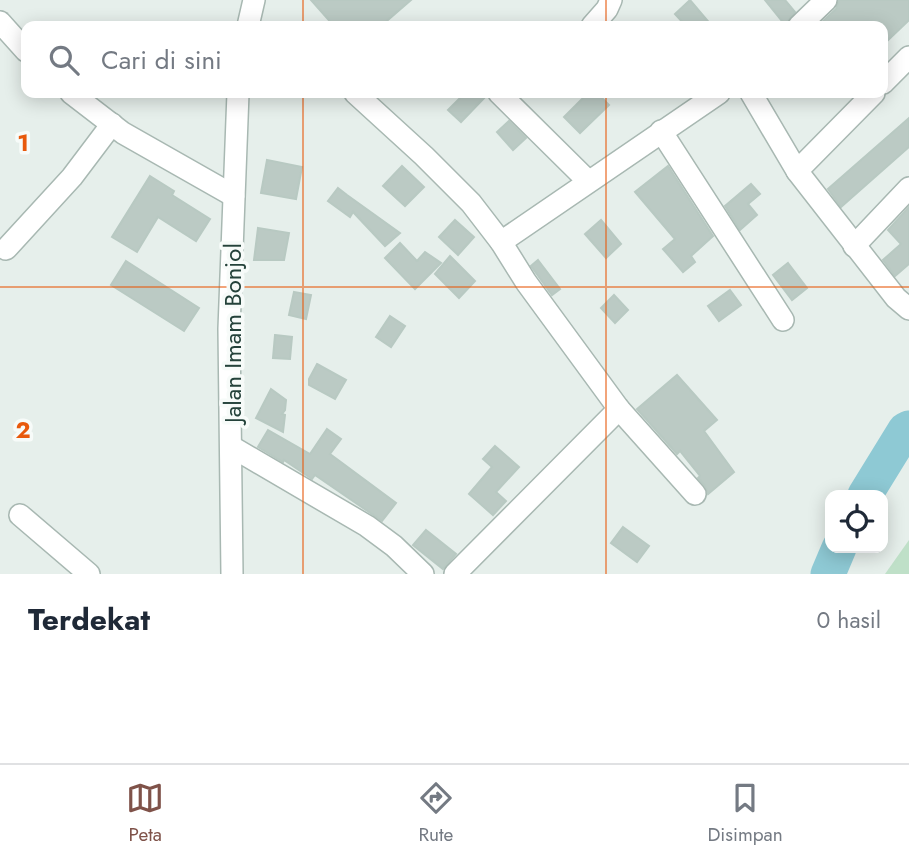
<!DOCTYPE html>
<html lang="id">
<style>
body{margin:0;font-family:Jost,sans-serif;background:#f2f2f3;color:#1f2937}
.controls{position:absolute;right:21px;bottom:21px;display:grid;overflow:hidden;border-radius:14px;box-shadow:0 4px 18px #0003}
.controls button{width:63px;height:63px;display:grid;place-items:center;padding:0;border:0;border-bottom:2px solid #e0e1e3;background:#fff;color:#1f2937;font:35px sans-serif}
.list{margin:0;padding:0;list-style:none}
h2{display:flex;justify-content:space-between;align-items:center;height:91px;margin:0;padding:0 28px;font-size:30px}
h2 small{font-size:23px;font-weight:400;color:#747a83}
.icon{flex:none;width:38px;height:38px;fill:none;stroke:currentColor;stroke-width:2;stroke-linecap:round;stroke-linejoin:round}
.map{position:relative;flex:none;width:909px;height:574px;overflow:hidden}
.search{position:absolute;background:#fff;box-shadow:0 4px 18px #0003;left:21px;right:21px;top:21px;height:77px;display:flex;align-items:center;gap:18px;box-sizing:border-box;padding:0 24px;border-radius:14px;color:#747a83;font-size:26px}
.sheet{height:189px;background:#fff}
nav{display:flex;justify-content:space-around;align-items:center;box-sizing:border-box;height:98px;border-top:2px solid #e0e1e3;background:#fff;font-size:19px;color:#747a83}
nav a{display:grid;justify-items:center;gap:4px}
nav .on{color:#7f5249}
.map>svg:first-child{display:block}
</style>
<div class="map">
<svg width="909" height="574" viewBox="0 0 909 574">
<rect width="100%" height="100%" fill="#e6efeb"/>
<polygon fill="#bfe0c8" points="909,540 909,574 885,574"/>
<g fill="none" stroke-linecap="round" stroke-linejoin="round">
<g stroke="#8ec9d4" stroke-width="35">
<polyline points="865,495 905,430 909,428"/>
<polyline points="828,574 839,548"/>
</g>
</g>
<g fill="#bbcac4" stroke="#b8c9c2" stroke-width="2">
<polygon points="311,0 411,0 381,26 334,26"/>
<polygon points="690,0 712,26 686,26 675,14"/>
<polygon points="765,0 785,0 795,12 787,22 786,26"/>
<polygon points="839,0 909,0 909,20 883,45 883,26 818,26 836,9"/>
<polygon points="465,93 486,93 486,96 461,122 448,110"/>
<polygon points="588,93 597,93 609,105 580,133 564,117"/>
<polygon points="909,118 909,147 841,207 828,189"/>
<polygon points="509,121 526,138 513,150 497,132"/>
<polygon points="267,160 302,167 296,199 261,193"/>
<polygon points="402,166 424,187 405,206 383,186"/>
<polygon points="668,166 713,236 691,256 695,262 683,272 663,249 675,239 635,192"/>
<polygon points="150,176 174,191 172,195 210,219 196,241 158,217 137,252 112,237"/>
<polygon points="751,184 760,194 748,204 757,215 740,230 725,206"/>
<polygon points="338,188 347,195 400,233 385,246 353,212 350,217 328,201"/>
<polygon points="909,207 909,264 895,276 883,260 901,244 888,230"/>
<polygon points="455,220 474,237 458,255 439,237"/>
<polygon points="601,220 621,244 606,258 585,234"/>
<polygon points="258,228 289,233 284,260 254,260"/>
<polygon points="400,243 417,261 425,252 441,263 415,289 385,258"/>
<polygon points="450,256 475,281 459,298 435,274"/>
<polygon points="538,260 560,289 552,295 531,266"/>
<polygon points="126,261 199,308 184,331 111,285"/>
<polygon points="788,263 807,288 792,300 773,275"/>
<polygon points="730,290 741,305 719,321 708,306"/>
<polygon points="294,292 311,295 306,319 289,315"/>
<polygon points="614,295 628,310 615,323 601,308"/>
<polygon points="390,316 405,326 391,347 376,337"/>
<polygon points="275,335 292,337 290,359 273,358"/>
<polygon points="317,364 346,380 335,399 309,385 309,379"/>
<polygon points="677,375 717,420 704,431 734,472 708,494 705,486 698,478 700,476 680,451 677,454 637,409"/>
<polygon points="271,389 286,400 285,410 282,414 285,415 283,432 256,418"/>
<polygon points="327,429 341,439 330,454 396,503 382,521 315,475 312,479 284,460 283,462 258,447 268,430 310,454"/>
<polygon points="495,446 519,467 496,492 506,501 493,515 469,494 492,467 483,459"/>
<polygon points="623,527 649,546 637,562 611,543"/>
<polygon points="426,530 456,554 443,569 413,545"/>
</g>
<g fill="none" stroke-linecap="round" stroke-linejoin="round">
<g stroke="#a8b8b2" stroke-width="24">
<g id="minor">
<polyline points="0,22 26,51"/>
<polyline points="248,26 254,0"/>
<polyline points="592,26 607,9 611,0"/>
<polyline points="799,26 826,0"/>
<polyline points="883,83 909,57"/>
<polyline points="71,93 123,133 234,196"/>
<polyline points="355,93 424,156 471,203 501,242 526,282 619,409 455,574"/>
<polyline points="499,93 588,181"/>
<polyline points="751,93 797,171 896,298 909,309"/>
<polyline points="661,131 783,320"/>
<polyline points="797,171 874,93"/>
<polyline points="501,242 719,93"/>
<polyline points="854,246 909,188"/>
<polyline points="6,249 72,177 112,124"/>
<polyline points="619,409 695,494"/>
<polyline points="232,447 367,526 394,546 423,574"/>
<polyline points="20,515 89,574"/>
<polyline points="232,574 229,329 238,93"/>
</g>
</g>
<use href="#minor" stroke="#fff" stroke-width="21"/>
</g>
<path fill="none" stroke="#e8590c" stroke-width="2" stroke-opacity="0.55" d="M303 0V26M606 0V26M303 93V574M606 93V574M0 287H909"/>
<g text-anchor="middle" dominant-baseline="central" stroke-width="7" stroke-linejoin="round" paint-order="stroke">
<g font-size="24" fill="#24423a" stroke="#f7fbf9">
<text transform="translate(232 333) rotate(-90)">Jalan Imam Bonjol</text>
</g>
</g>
<g font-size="23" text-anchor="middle" font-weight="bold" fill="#e8590c" stroke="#f7fbf9" stroke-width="7" stroke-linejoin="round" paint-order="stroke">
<text x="23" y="151">1</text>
<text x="23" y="438">2</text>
</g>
</svg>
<div class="controls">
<button><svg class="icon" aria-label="locate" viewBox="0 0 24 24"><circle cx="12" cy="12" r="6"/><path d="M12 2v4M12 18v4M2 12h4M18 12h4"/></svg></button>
</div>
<div class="search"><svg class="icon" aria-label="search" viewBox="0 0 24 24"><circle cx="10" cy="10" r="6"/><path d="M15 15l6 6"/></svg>Cari di sini</div>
</div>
<section class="sheet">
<h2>Terdekat<small>0 hasil</small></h2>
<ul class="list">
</ul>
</section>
<nav>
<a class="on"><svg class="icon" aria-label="map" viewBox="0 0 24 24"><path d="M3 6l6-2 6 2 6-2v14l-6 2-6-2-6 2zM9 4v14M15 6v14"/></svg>Peta</a>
<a><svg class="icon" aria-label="directions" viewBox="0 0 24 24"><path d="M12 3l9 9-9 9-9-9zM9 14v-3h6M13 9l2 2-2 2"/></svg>Rute</a>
<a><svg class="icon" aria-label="saved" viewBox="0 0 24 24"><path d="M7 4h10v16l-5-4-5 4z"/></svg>Disimpan</a>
</nav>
